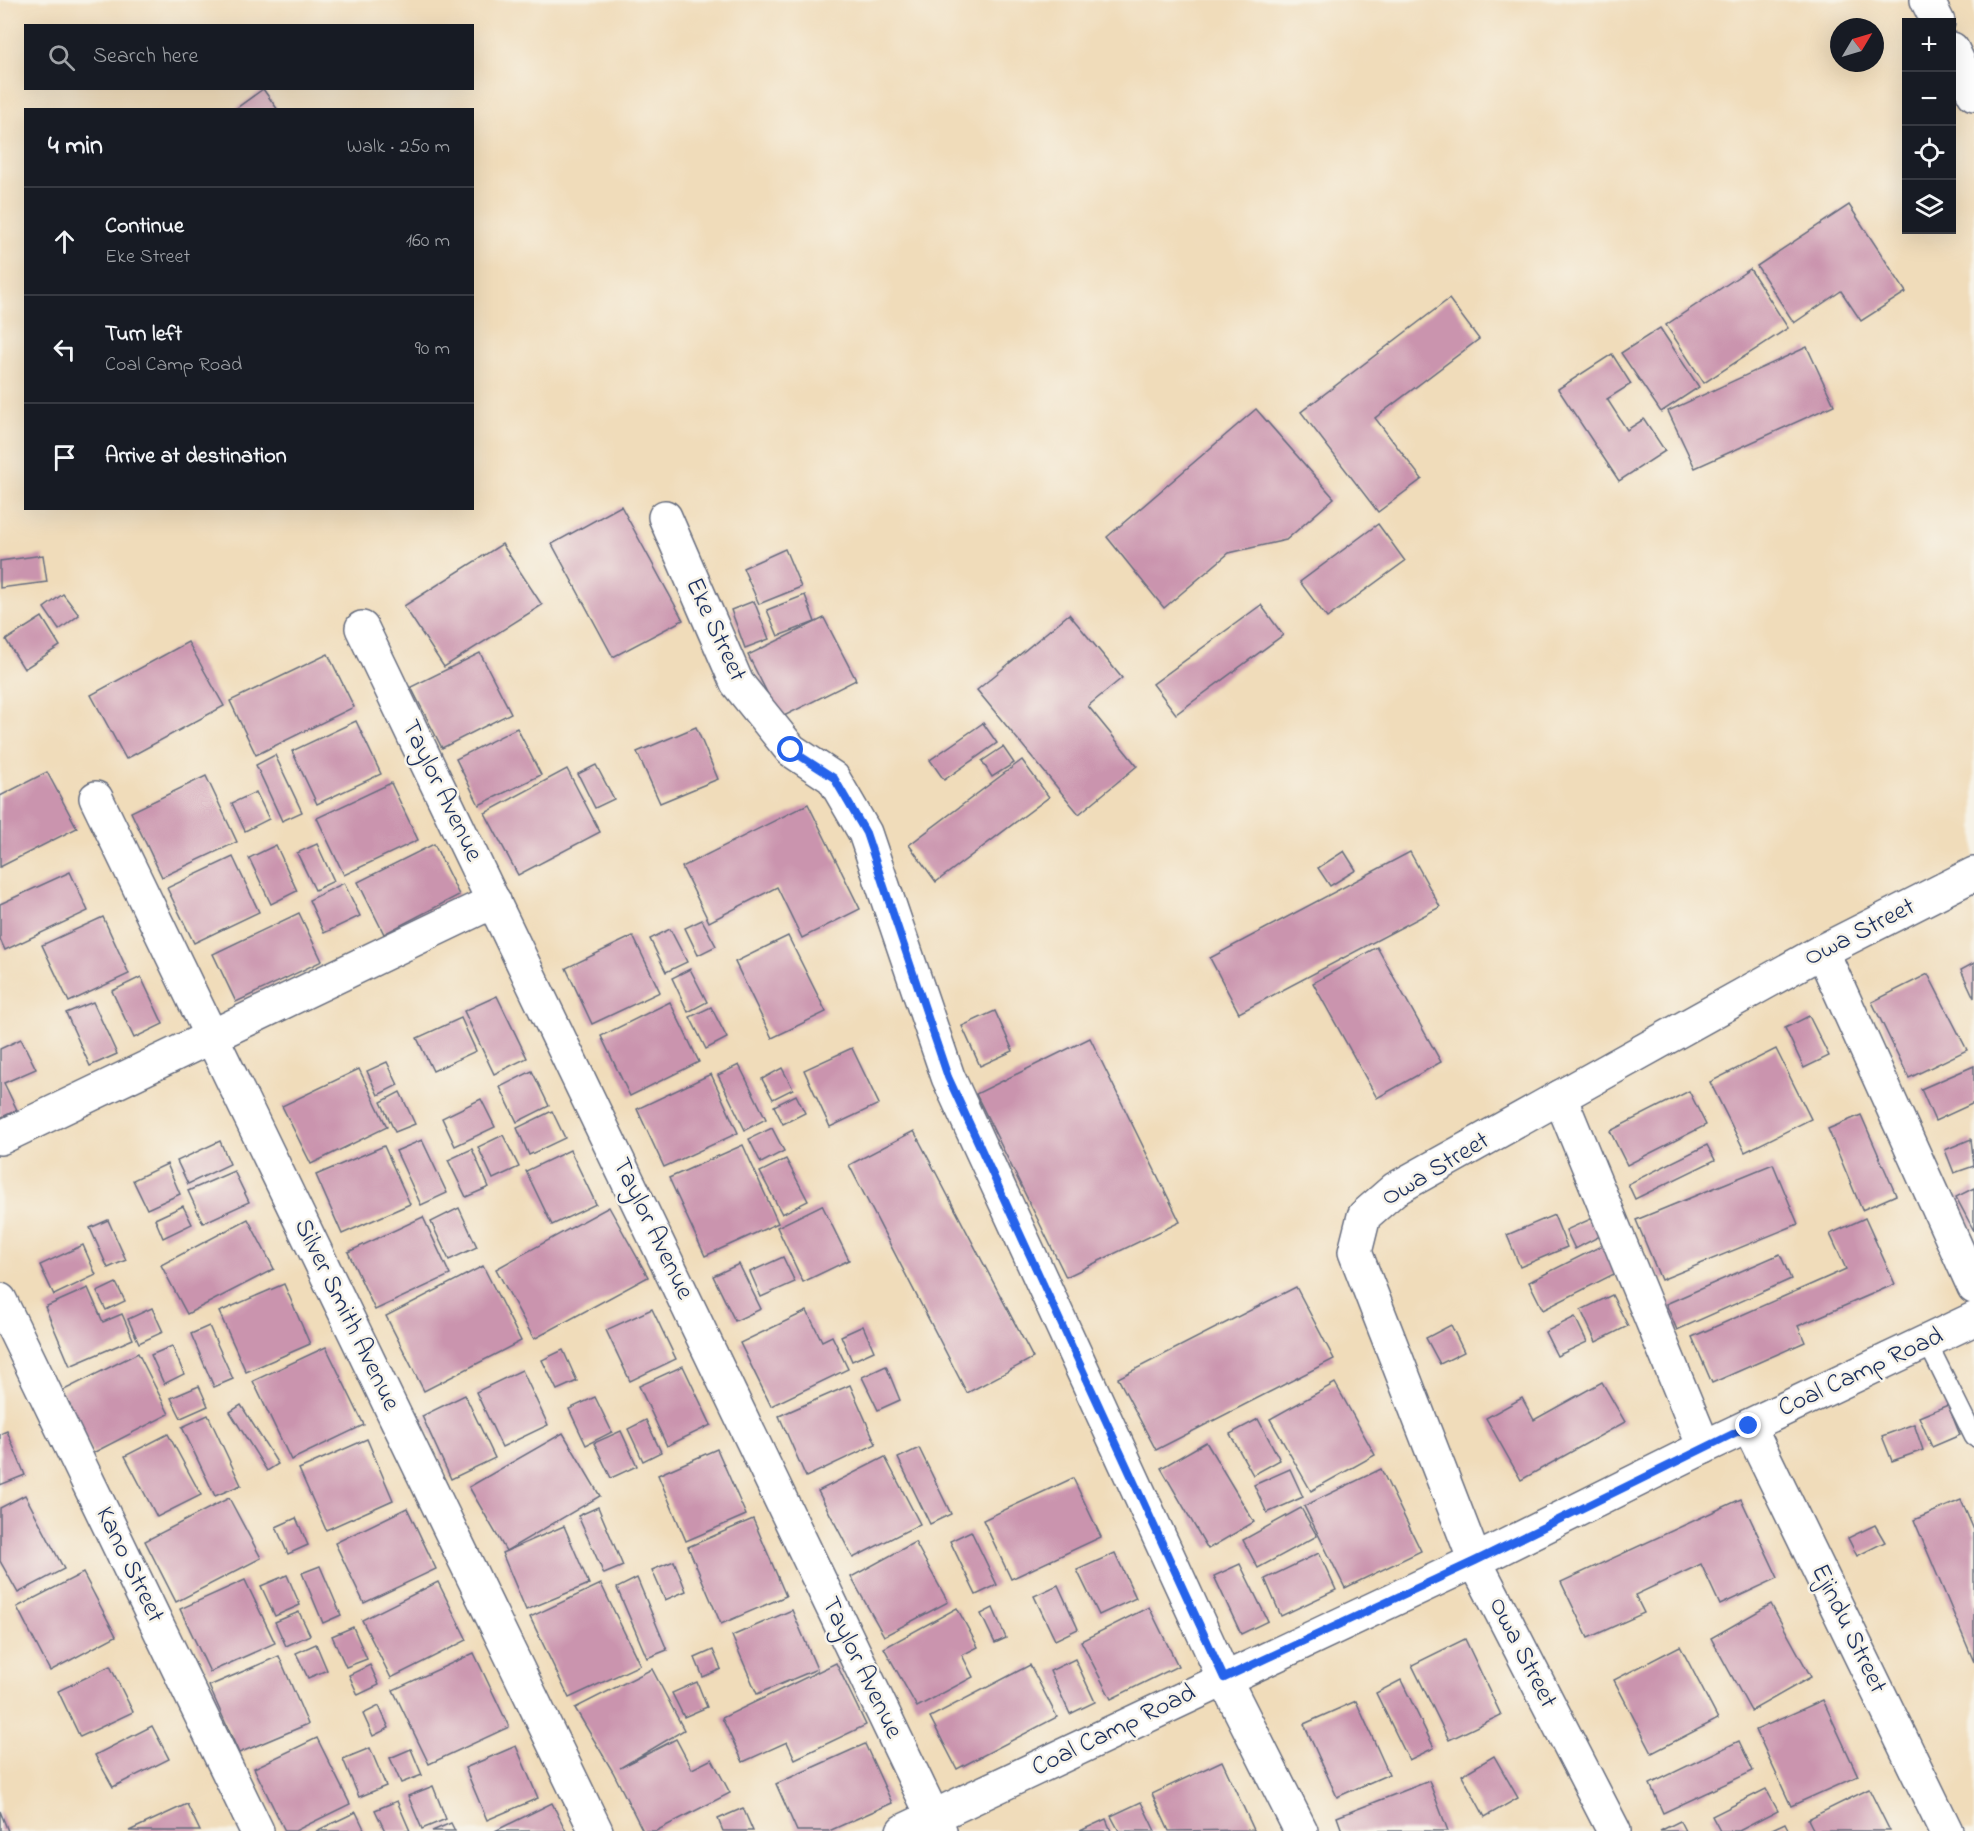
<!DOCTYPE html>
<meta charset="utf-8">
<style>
body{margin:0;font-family:"Indie Flower",sans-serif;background:#242831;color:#f1f3f6}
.controls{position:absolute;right:18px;top:18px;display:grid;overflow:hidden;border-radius:0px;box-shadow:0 6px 24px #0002}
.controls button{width:54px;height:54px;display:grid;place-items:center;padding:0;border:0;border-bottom:2px solid #363941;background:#171b24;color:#f1f3f6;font:30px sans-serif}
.compass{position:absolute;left:1830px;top:18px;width:54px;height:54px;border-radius:50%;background:#171b24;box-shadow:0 6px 24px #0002;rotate:52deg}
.stop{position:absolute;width:18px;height:18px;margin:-14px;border:4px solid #2563eb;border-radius:50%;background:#fff}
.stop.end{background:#2563eb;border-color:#fff;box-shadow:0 2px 6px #0008}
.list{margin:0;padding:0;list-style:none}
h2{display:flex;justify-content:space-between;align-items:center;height:78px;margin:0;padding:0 24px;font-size:26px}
h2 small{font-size:20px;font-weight:400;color:#9ea1a6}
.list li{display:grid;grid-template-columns:39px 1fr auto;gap:18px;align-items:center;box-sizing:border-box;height:108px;padding:0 24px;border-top:2px solid #363941}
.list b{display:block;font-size:22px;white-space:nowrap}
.list p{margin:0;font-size:20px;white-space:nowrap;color:#9ea1a6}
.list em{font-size:20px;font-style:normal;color:#9ea1a6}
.icon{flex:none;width:33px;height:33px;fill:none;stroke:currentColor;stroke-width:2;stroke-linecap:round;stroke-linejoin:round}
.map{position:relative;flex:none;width:1974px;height:1831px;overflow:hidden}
.search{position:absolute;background:#171b24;box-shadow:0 6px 24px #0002;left:24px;top:24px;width:450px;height:66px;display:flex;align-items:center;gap:15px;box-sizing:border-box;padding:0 21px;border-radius:0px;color:#9ea1a6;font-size:22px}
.panel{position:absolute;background:#171b24;box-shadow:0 6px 24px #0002;left:24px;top:108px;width:450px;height:402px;border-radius:0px}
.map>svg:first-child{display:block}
</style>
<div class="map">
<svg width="1974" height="1831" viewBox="0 0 1974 1831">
<rect width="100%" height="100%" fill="#f7f3e8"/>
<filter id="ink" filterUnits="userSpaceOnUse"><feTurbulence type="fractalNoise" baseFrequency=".0167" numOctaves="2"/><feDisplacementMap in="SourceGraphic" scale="12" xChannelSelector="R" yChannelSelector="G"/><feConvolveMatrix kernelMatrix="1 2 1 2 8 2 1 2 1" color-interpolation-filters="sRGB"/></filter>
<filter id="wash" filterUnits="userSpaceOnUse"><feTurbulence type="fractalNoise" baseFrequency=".008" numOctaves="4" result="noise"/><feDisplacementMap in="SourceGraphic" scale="24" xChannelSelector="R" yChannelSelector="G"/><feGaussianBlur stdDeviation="1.35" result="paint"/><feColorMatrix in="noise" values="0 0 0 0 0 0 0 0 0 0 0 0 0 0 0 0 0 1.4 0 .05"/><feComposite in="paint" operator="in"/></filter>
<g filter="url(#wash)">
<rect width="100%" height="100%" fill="#f0dcba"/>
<g id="blocks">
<g fill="#ca94ae">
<polygon points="263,89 278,110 234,110"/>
<polygon points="1849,205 1906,292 1861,321 1841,291 1794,323 1757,266"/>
<polygon points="1750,269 1788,328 1704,383 1666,325"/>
<polygon points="1449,299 1479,339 1375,418 1422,479 1378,512 1301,412"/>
<polygon points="1660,328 1699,387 1661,412 1621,353"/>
<polygon points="1807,347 1834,405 1695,468 1668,411"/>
<polygon points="1612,354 1631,384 1607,399 1627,430 1644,419 1665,451 1619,481 1558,389"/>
<polygon points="1256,409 1334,498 1286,540 1229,553 1164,608 1107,537"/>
<polygon points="621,506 683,620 613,657 552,544"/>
<polygon points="1378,524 1405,561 1327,618 1300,582"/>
<polygon points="502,544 542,605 444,667 404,606"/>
<polygon points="785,549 801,587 759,604 743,568"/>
<polygon points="43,555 47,582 0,588 0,561"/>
<polygon points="63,594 79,615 59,630 44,608"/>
<polygon points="805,595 815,622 778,636 767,610"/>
<polygon points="754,601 769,639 745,648 731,610"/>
<polygon points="1261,605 1283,635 1176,714 1153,684"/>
<polygon points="1069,614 1122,678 1088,706 1137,766 1079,814 977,690"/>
<polygon points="42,617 60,646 24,669 6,640"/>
<polygon points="824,618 856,680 780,718 748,655"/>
<polygon points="188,642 224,706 126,759 91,695"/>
<polygon points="480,653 511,713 442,748 411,687"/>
<polygon points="328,654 354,707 256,755 230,701"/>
<polygon points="356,721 381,774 317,804 292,751"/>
<polygon points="983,723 997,743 944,780 930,760"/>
<polygon points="696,727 718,779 660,803 637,752"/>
<polygon points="517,728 541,775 479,805 456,759"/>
<polygon points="1003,747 1014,763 992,777 982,761"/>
<polygon points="275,755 302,812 282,821 256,765"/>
<polygon points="1022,760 1049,797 936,882 909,845"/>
<polygon points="596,765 614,799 595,808 578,774"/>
<polygon points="567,769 600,832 518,875 485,813"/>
<polygon points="47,772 77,828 0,867 0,796"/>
<polygon points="206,776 237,842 162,877 131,812"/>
<polygon points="391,783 418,840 344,875 317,818"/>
<polygon points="256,792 269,819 245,831 232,803"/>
<polygon points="808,804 860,909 802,938 777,887 709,922 682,867"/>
<polygon points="317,844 334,881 315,890 297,853"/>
<polygon points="434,844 459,895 384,934 358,882"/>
<polygon points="276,845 297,891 271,904 249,858"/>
<polygon points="1344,851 1356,870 1330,886 1318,868"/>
<polygon points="1410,852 1440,907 1239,1013 1210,958"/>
<polygon points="233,857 259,912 194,943 167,888"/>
<polygon points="70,872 88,911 5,950 0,939 0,904"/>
<polygon points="344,883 360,916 324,933 309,900"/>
<polygon points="299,913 322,961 236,1002 213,954"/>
<polygon points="103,917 129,974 69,1002 42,945"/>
<polygon points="702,920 716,946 698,955 685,928"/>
<polygon points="670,929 687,962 666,972 650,939"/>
<polygon points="633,936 660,992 592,1024 566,968"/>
<polygon points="788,936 826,1012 772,1038 735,962"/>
<polygon points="1377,947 1441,1062 1377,1098 1313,983"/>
<polygon points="1974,963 1974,998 1961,970"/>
<polygon points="690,969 707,1002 688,1012 672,978"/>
<polygon points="1928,974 1967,1050 1909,1078 1872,1002"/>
<polygon points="141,977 163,1024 134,1038 112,991"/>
<polygon points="497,996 527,1058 494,1074 464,1011"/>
<polygon points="93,1002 117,1054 90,1066 66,1013"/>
<polygon points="670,1002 699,1062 630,1096 601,1036"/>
<polygon points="711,1007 727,1038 706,1049 690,1017"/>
<polygon points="995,1011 1013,1051 980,1066 962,1026"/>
<polygon points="1809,1016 1829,1056 1804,1068 1785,1028"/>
<polygon points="461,1018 476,1051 433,1071 417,1038"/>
<polygon points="1090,1038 1180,1222 1066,1277 976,1094"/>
<polygon points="21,1039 36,1069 4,1083 17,1110 0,1118 0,1049"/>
<polygon points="852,1048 879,1104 830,1127 804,1070"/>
<polygon points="1776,1049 1811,1119 1745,1152 1710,1082"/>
<polygon points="387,1062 398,1085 378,1095 367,1071"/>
<polygon points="739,1065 766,1119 745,1130 718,1075"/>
<polygon points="1974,1066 1974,1103 1935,1121 1921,1089"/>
<polygon points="782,1068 793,1089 773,1099 762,1079"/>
<polygon points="359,1069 387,1127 311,1164 282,1106"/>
<polygon points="532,1071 549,1106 517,1122 500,1087"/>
<polygon points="711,1074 738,1133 664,1167 637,1109"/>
<polygon points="1689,1091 1706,1125 1627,1165 1610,1131"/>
<polygon points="400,1092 415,1124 395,1132 381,1102"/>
<polygon points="796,1095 805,1113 783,1124 774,1106"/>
<polygon points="481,1099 495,1127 455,1146 442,1118"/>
<polygon points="552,1111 565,1138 529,1155 517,1128"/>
<polygon points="1861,1115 1896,1195 1862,1210 1828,1129"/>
<polygon points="772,1128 784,1151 761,1163 749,1139"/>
<polygon points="914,1131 1033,1358 967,1393 849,1165"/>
<polygon points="503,1135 519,1167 493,1179 478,1147"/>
<polygon points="1971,1139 1974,1166 1954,1173 1945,1150"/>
<polygon points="422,1140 447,1193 421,1205 396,1151"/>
<polygon points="220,1141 230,1164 188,1184 177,1161"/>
<polygon points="743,1145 778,1223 705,1256 669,1178"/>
<polygon points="1707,1145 1715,1160 1635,1199 1628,1184"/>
<polygon points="384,1146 410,1204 342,1234 316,1175"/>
<polygon points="472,1149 489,1187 466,1197 448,1160"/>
<polygon points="570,1150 596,1204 552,1225 526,1171"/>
<polygon points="786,1159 808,1201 782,1214 760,1172"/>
<polygon points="167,1164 180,1194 147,1209 133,1180"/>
<polygon points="1773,1164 1798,1224 1661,1280 1636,1220"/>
<polygon points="234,1171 249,1202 203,1223 188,1191"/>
<polygon points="1974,1188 1974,1231 1956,1197"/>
<polygon points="822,1205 849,1260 803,1282 777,1227"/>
<polygon points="183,1206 192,1224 163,1238 155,1219"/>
<polygon points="609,1207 648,1277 534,1339 496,1269"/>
<polygon points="459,1208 477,1247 449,1260 431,1222"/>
<polygon points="1554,1215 1567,1247 1520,1267 1507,1235"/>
<polygon points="423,1217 450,1275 375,1310 348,1252"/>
<polygon points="1593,1218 1602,1235 1575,1249 1566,1230"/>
<polygon points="1865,1218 1895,1284 1798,1326 1805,1342 1712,1383 1692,1337 1846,1269 1830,1234"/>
<polygon points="248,1219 274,1269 187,1314 161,1265"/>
<polygon points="108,1220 126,1260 108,1268 90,1228"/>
<polygon points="83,1245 96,1275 54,1295 40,1265"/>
<polygon points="1603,1245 1616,1273 1543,1310 1529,1282"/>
<polygon points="1780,1254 1791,1279 1677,1330 1666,1304"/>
<polygon points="783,1257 795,1282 761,1297 750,1272"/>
<polygon points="739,1264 761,1309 735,1321 713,1276"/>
<polygon points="483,1266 521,1341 424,1391 386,1316"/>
<polygon points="116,1283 125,1301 106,1310 97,1292"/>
<polygon points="284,1284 310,1344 246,1372 219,1312"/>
<polygon points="1296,1287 1334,1359 1156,1450 1118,1378"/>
<polygon points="88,1288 103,1322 122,1314 133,1339 70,1366 45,1307"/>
<polygon points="1612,1295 1628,1326 1596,1342 1581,1310"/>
<polygon points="152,1308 163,1332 139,1343 128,1319"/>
<polygon points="652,1309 676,1359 630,1381 606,1330"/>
<polygon points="807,1311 822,1341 832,1336 848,1369 771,1406 740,1343"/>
<polygon points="1575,1317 1587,1342 1557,1356 1545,1332"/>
<polygon points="1451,1325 1464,1352 1440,1364 1426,1338"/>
<polygon points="209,1326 233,1379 214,1387 191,1334"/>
<polygon points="863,1326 874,1351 852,1361 841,1336"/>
<polygon points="172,1346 184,1374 164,1384 151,1355"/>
<polygon points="326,1347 364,1425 291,1460 253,1381"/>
<polygon points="563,1350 577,1381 557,1390 542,1360"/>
<polygon points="138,1353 169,1414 93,1453 62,1391"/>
<polygon points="683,1366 711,1425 667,1446 639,1386"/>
<polygon points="886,1366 900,1400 878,1410 862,1377"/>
<polygon points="522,1370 548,1425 502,1447 476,1392"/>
<polygon points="1602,1382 1625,1422 1521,1480 1486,1418 1522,1398 1534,1420"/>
<polygon points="1335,1383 1375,1455 1311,1491 1270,1419"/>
<polygon points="850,1385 876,1444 806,1477 779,1416"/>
<polygon points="199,1386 208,1406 181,1418 171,1398"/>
<polygon points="465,1395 495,1458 451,1479 422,1416"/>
<polygon points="595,1397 612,1432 586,1445 569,1409"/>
<polygon points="241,1405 278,1464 267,1471 230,1412"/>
<polygon points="1948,1405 1960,1435 1932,1447 1919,1417"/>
<polygon points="208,1415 241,1485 215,1496 182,1427"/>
<polygon points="1258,1419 1280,1460 1253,1475 1230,1434"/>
<polygon points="646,1420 661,1452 643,1461 628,1429"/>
<polygon points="1914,1424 1923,1450 1892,1461 1882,1436"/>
<polygon points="7,1431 25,1475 0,1485 0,1434"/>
<polygon points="621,1431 637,1466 611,1478 594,1443"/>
<polygon points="563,1433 600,1496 506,1551 469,1487"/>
<polygon points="168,1434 201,1495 157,1517 125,1456"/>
<polygon points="367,1439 393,1500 326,1530 299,1469"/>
<polygon points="1206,1442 1254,1522 1208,1549 1161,1468"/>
<polygon points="919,1448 951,1514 930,1524 898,1458"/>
<polygon points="717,1449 746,1515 686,1541 658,1475"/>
<polygon points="885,1457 920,1524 853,1558 818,1491"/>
<polygon points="1290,1469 1303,1497 1267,1513 1254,1485"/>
<polygon points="1381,1469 1421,1551 1345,1588 1304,1506"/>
<polygon points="1073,1478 1101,1537 1011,1579 983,1520"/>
<polygon points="25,1495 64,1569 18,1593 0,1561 0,1508"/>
<polygon points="229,1498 261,1558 176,1602 145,1541"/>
<polygon points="1741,1499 1778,1578 1720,1605 1701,1564 1635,1595 1644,1613 1588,1638 1561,1582"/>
<polygon points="1961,1500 1974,1530 1974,1662 1914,1520"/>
<polygon points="598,1507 623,1566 604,1574 578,1516"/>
<polygon points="407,1508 436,1569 364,1603 335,1543"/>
<polygon points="1301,1508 1317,1536 1258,1568 1243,1540"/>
<polygon points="296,1518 308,1545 288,1554 276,1527"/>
<polygon points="753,1519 786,1596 721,1624 688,1547"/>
<polygon points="1875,1525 1885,1542 1857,1556 1848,1538"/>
<polygon points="564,1526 589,1584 526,1610 502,1553"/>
<polygon points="971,1531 997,1585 976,1595 950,1541"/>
<polygon points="915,1542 948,1602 884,1636 851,1577"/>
<polygon points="1115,1553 1136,1598 1099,1615 1077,1570"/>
<polygon points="1319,1553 1336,1590 1281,1616 1265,1579"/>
<polygon points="674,1561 686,1591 665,1600 652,1570"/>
<polygon points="1240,1564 1268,1621 1241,1634 1214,1576"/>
<polygon points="320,1566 341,1615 323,1623 302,1573"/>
<polygon points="83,1573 116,1636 50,1671 17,1607"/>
<polygon points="287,1575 300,1605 275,1616 261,1586"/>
<polygon points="637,1578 667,1650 647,1658 617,1588"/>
<polygon points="245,1580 275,1643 210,1672 180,1609"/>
<polygon points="438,1582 467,1640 391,1678 362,1620"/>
<polygon points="601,1584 640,1665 569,1698 530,1617"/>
<polygon points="1058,1585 1078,1629 1055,1640 1034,1596"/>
<polygon points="1771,1604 1811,1677 1751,1711 1711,1638"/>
<polygon points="1149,1607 1178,1666 1111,1699 1081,1641"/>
<polygon points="957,1608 978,1647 962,1655 973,1677 917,1707 884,1648"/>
<polygon points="993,1608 1006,1638 995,1643 981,1614"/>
<polygon points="792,1610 817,1669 757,1694 732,1636"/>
<polygon points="299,1612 310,1635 286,1646 275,1622"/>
<polygon points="353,1627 367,1659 346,1667 332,1636"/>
<polygon points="1465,1639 1501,1715 1449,1740 1412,1665"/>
<polygon points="316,1644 327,1670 308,1678 296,1653"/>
<polygon points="1680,1646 1718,1719 1652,1753 1614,1680"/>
<polygon points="713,1650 721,1669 703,1677 695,1658"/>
<polygon points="474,1653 509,1727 429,1764 393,1690"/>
<polygon points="279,1656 308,1724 239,1753 209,1686"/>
<polygon points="1075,1659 1095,1702 1070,1714 1050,1671"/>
<polygon points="836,1663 866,1725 795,1759 787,1742 743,1762 722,1718"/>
<polygon points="370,1665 379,1685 358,1695 349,1675"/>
<polygon points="1030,1665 1057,1717 957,1769 930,1717"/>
<polygon points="110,1666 133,1712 80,1737 58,1691"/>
<polygon points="652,1669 684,1730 620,1768 676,1739 692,1769 712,1759 730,1793 656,1831 643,1831 613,1772 575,1708"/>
<polygon points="1401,1680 1434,1748 1409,1760 1376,1693"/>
<polygon points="697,1682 707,1707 684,1717 672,1693"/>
<polygon points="1823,1700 1858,1776 1791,1806 1756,1730"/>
<polygon points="1356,1701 1389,1774 1337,1797 1304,1724"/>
<polygon points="379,1706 389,1728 373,1736 363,1714"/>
<polygon points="152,1726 169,1759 113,1787 95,1755"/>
<polygon points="317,1738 350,1804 295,1831 285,1831 254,1768"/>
<polygon points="1739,1741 1753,1771 1663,1813 1650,1784"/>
<polygon points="865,1744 892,1803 829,1831 797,1831 776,1784"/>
<polygon points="516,1746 538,1798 487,1820 465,1768"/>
<polygon points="370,1748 386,1786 359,1797 343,1759"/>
<polygon points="411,1749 422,1775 401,1783 390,1758"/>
<polygon points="1494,1756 1518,1798 1485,1817 1462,1775"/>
<polygon points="1222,1761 1254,1830 1169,1831 1152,1794"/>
<polygon points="1429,1781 1448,1831 1342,1831 1337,1817"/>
<polygon points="433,1786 446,1819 422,1829 408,1796"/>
<polygon points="1766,1789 1778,1811 1739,1831 1720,1831 1712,1816"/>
<polygon points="1869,1789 1890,1831 1814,1831 1808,1819"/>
<polygon points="397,1801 410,1831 385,1831 375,1810"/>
<polygon points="1141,1802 1155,1831 1119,1831 1111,1816"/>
<polygon points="552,1803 566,1831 495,1831"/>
<polygon points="187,1804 200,1831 129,1831"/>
<polygon points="743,1808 753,1831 723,1831 718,1819"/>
<polygon points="0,1811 8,1831 0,1831"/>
<polygon points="356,1812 365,1831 316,1831"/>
<polygon points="1106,1819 1111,1831 1080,1831"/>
<polygon points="1680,1821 1685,1831 1660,1831"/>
<polygon points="451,1823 455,1831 432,1831"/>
<polygon points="1785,1823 1789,1831 1768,1831"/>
</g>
</g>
</g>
<g filter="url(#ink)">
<use href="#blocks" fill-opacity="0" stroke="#666c7e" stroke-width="1.5"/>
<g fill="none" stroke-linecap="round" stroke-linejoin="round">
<g stroke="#666c7e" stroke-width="21">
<polyline id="lane" points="1927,1342 1974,1437"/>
</g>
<g stroke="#666c7e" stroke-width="36">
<g id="street">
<polyline points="1927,0 1938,22"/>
<polyline points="1952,49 1974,94"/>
<polyline points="665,517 737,683 791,750 833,778 865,833 948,1077 1224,1678 1301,1831"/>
<polyline points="362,628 940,1831"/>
<polyline points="96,798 596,1831"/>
<polyline points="1822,951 1974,1287"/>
<polyline points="1560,1097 1704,1447"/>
<polyline points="0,1138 494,901"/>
<polyline points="0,1300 257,1831"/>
<polyline points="1749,1426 1946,1831"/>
<polyline points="1614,1831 1475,1561 1355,1252 1364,1216 1395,1189 1822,951 1974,874"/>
</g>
</g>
<g stroke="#666c7e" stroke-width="36">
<polyline id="primary" points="903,1831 1475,1561 1704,1447 1974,1319"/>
</g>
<use href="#lane" stroke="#fff" stroke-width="18"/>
<use href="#street" stroke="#fff" stroke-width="33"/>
<use href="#primary" stroke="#fff" stroke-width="33"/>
</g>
</g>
<g fill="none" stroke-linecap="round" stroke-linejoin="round" filter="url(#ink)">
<polyline stroke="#2563eb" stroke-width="8" points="791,750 834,778 866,833 948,1077 1224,1678 1475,1561 1749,1426"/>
</g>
<g text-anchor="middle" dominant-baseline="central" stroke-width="5" stroke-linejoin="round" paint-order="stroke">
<g font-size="26" fill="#1b2f5e" stroke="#f7f3e8">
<text transform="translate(715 630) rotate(65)">Eke Street</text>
<text transform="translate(441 791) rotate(64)">Taylor Avenue</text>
<text transform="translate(1860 933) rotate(-27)">Owa Street</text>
<text transform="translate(1436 1170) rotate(-31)">Owa Street</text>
<text transform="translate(652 1229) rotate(64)">Taylor Avenue</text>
<text transform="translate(346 1315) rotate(64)">Silver Smith Avenue</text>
<text transform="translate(1861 1373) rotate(-25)">Coal Camp Road</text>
<text transform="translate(129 1565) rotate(64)">Kano Street</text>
<text transform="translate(1848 1629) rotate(64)">Ejindu Street</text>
<text transform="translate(1522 1653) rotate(63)">Owa Street</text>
<text transform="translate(861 1668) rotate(64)">Taylor Avenue</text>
<text transform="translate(1114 1731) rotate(-26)">Coal Camp Road</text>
</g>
</g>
</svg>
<div class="controls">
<button>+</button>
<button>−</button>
<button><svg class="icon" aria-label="locate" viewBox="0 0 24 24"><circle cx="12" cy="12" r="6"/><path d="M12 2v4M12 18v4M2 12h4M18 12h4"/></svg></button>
<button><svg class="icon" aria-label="layers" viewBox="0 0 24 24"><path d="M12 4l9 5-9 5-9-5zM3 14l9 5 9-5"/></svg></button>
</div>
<svg class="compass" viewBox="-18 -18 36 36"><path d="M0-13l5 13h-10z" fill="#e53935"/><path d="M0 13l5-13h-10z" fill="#9ea1a6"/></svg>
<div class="stop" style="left:791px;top:750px"></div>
<div class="stop end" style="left:1749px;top:1426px"></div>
<div class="search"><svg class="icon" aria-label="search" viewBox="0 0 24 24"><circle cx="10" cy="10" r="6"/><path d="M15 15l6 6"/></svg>Search here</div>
<section class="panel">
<h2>4 min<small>Walk · 250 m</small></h2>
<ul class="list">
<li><svg class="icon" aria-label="ahead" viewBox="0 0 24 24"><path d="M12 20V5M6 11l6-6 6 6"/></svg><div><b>Continue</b><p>Eke Street</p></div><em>160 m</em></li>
<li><svg class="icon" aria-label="left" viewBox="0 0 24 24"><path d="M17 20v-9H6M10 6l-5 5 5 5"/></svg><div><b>Turn left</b><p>Coal Camp Road</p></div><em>90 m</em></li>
<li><svg class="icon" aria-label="arrive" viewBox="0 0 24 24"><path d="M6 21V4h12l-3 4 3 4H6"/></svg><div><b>Arrive at destination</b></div></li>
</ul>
</section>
</div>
